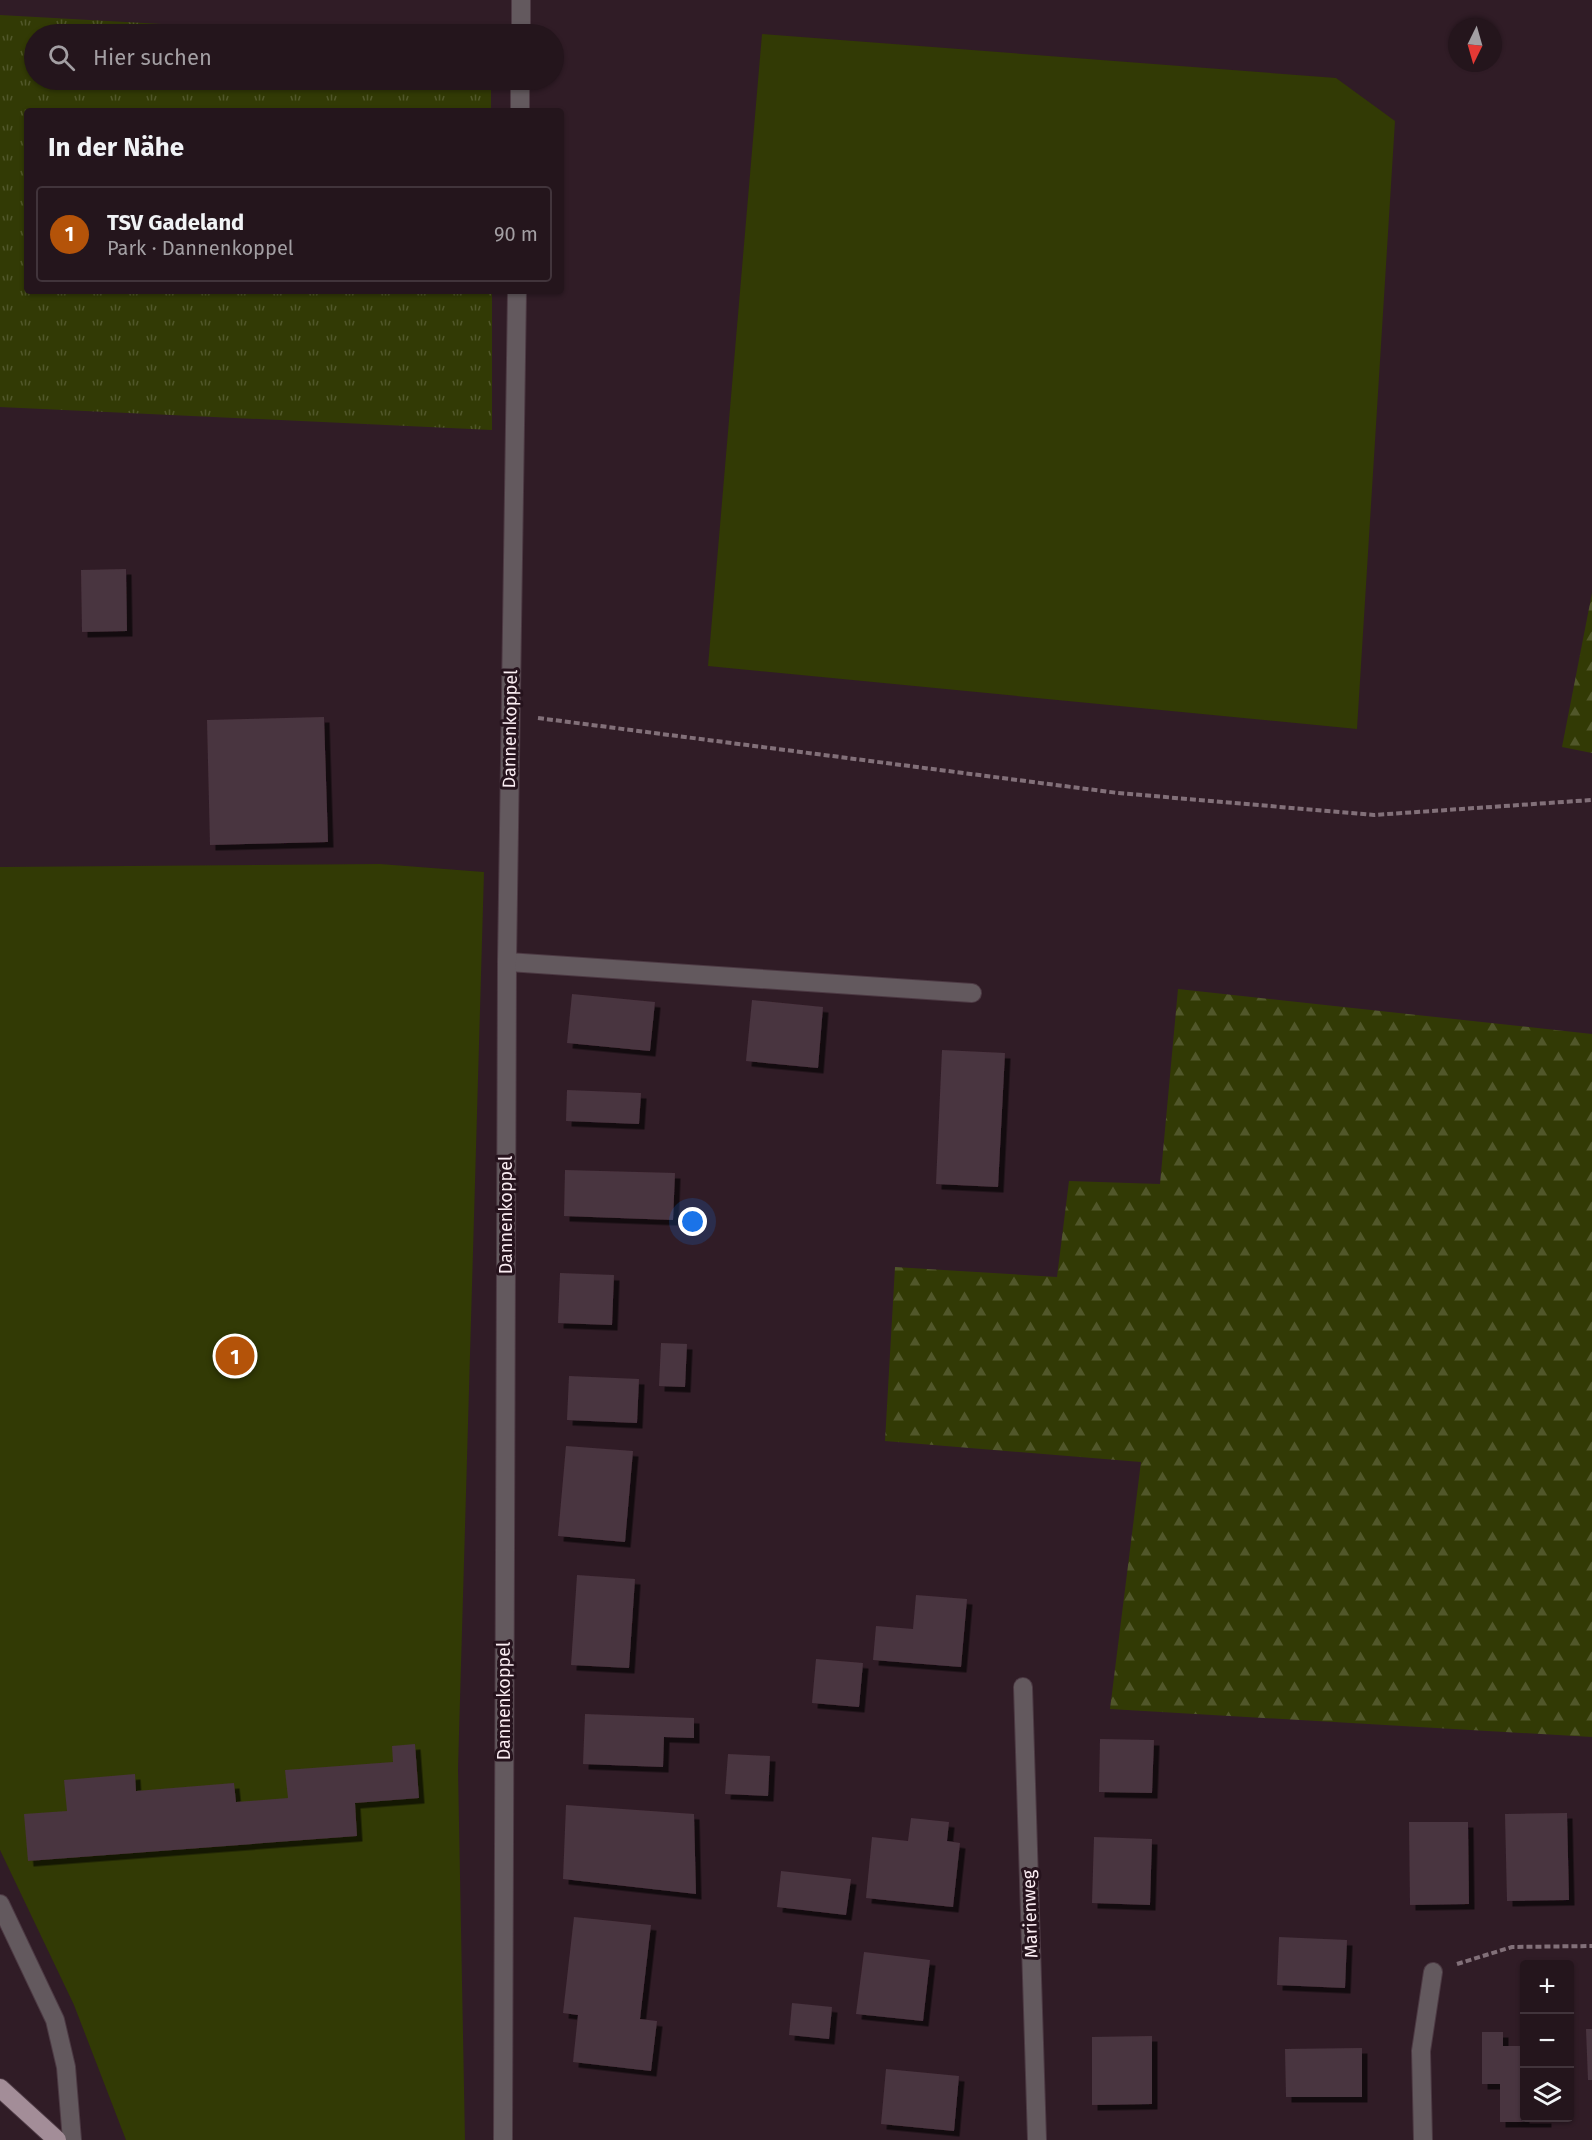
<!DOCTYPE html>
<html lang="de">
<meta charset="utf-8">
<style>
body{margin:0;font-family:"Fira Sans",sans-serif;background:#2c1e25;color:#f1f3f6}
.controls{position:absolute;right:18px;bottom:18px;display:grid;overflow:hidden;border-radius:6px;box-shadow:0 2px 4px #0004}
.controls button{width:54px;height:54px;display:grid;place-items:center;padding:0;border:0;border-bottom:2px solid #41343b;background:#24151c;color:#f1f3f6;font:30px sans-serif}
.compass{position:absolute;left:1448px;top:18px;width:54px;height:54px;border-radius:50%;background:#24151c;box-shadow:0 2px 4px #0004;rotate:185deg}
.you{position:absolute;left:693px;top:1222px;width:21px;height:21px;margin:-15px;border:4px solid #fff;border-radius:50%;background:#1a73e8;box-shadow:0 0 0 9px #1a73e833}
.badge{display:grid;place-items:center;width:39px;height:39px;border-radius:50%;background:#b45309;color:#fff;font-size:20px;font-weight:700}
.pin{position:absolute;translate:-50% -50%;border:3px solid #fff;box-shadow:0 2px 6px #0006}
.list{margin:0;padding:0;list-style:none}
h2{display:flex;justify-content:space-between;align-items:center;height:78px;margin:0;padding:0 24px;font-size:26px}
h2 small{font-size:20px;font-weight:400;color:#a39fa3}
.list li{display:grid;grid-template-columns:39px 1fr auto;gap:18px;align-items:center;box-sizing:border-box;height:96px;margin:0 12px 12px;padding:0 12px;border:2px solid #41343b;border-radius:6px}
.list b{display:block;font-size:22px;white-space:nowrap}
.list p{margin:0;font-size:20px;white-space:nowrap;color:#a39fa3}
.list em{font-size:20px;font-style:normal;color:#a39fa3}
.icon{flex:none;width:33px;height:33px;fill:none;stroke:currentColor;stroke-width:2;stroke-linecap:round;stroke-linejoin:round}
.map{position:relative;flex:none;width:1592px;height:2140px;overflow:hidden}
.search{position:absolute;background:#24151c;box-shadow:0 2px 4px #0004;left:24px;top:24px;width:540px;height:66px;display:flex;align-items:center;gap:15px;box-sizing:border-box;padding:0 21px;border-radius:33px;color:#a39fa3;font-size:22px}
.panel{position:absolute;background:#24151c;box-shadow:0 2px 4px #0004;left:24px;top:108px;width:540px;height:186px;border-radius:6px}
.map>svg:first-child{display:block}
</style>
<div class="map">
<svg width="1592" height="2140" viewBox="0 0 1592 2140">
<defs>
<pattern id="grass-tufts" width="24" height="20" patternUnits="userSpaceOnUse" patternTransform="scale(1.5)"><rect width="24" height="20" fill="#323a05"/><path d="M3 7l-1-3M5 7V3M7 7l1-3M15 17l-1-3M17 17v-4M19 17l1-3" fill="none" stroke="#51572a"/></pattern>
<pattern id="forest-firs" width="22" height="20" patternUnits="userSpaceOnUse" patternTransform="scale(1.5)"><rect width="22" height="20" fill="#323a05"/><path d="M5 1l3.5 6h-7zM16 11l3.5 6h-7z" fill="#51572a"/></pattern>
<filter id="shadow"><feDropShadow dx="5.5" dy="5.5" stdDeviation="0" flood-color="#0009"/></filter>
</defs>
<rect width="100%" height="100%" fill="#301c26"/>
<polygon fill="url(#grass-tufts)" points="0,15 343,34 34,34 34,80 491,80 491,111 27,111 27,291 492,291 492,430 0,407"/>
<g fill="url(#forest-firs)">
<polygon points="1592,593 1592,753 1562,747"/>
<polygon points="1178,989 1592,1034 1592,1737 1110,1709 1141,1462 885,1441 895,1267 1057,1277 1069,1181 1160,1184"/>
</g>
<g fill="#323a05">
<polygon points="762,34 1336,78 1395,121 1357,729 708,666"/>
<polygon points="380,864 484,872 458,1769 465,2140 126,2140 74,2005 0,1850 0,867"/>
</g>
<g fill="#4a343f" filter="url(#shadow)">
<polygon points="126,569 127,631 82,632 81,570"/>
<polygon points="324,717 328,842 210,845 207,720"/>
<polygon points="572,994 655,1002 650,1051 567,1043"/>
<polygon points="752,1000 823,1007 818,1068 746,1061"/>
<polygon points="942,1050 1005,1053 998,1187 936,1184"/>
<polygon points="567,1090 641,1093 639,1124 566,1121"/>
<polygon points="565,1170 675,1173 673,1220 564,1216"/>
<polygon points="560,1273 614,1275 612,1325 558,1323"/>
<polygon points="661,1343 687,1344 685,1387 659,1386"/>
<polygon points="569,1376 639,1379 637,1423 567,1420"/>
<polygon points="566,1446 633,1451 625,1542 558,1536"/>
<polygon points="577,1575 635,1579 629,1668 571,1665"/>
<polygon points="916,1595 967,1599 961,1667 873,1660 876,1626 913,1629"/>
<polygon points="816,1659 863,1663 859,1707 812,1703"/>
<polygon points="585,1714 694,1718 694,1738 664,1737 663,1767 583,1764"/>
<polygon points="1100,1739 1154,1740 1152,1793 1099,1792"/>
<polygon points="415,1744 419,1798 355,1803 357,1836 28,1861 24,1814 67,1811 64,1780 135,1774 136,1791 234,1783 236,1802 288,1798 285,1770 393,1762 392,1746"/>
<polygon points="728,1754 770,1756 768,1796 725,1794"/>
<polygon points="566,1805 694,1814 696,1894 563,1879"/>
<polygon points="1567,1813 1569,1900 1507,1901 1505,1814"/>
<polygon points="911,1818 949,1822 947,1841 960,1843 953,1907 866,1898 872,1837 908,1841"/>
<polygon points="1409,1822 1468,1822 1469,1904 1410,1905"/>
<polygon points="1094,1837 1152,1839 1150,1905 1092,1903"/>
<polygon points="781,1871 851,1879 846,1915 777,1907"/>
<polygon points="574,1917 651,1925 640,2019 657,2021 651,2071 573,2062 578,2015 563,2013"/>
<polygon points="1279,1937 1347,1940 1345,1988 1277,1985"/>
<polygon points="864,1952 930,1960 923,2021 856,2014"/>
<polygon points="792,2003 832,2007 829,2039 789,2035"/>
<polygon points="1586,2029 1592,2029 1592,2080 1588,2080"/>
<polygon points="1482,2032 1503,2032 1503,2046 1524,2046 1524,2118 1546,2118 1546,2122 1500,2122 1500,2084 1482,2084"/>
<polygon points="1152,2036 1152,2104 1092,2105 1092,2037"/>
<polygon points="1362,2048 1362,2097 1286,2097 1285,2049"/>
<polygon points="886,2069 959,2076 954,2131 881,2124"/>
</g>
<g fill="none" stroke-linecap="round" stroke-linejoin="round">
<g stroke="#4c3943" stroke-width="20">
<g id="minor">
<polyline points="521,34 521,0"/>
<polyline points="520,111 520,80"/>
<polyline points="507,962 972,993"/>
<polyline points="1023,1687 1037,2140"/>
<polyline points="0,1904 55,2020 66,2067 72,2140"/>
<polyline points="503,2140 507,962 517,291"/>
<polyline points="1423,2140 1421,2051 1433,1972"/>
</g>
</g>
<g stroke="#4c3943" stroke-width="20">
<polyline id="major" points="0,2088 57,2140"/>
</g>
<g stroke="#827079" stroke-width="4" stroke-dasharray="6 3" stroke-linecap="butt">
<polyline points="538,718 1118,793 1374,815 1592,800"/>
<polyline points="1457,1964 1512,1947 1592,1946"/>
</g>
<use href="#minor" stroke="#63595e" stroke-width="18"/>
<use href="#major" stroke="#a38d98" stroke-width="18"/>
</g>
<g text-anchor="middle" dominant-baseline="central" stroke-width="6" stroke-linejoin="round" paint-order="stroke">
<g font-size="18" fill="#fbedf3" stroke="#26131d">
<text transform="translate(510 729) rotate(-89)">Dannenkoppel</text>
<text transform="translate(506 1215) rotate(-90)">Dannenkoppel</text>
<text transform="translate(504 1701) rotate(-90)">Dannenkoppel</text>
<text transform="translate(1030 1914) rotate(-92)">Marienweg</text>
</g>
</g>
</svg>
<div class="controls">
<button>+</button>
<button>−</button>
<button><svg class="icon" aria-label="layers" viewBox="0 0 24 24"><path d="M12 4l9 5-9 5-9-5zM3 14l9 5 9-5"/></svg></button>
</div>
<svg class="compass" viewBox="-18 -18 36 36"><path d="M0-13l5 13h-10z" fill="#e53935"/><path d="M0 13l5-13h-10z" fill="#a39fa3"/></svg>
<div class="you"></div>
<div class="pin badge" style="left:235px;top:1356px">1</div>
<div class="search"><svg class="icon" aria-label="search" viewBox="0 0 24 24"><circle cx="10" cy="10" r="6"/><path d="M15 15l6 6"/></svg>Hier suchen</div>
<section class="panel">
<h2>In der Nähe<small></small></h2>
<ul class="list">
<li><span class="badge">1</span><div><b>TSV Gadeland</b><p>Park · Dannenkoppel</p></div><em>90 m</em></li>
</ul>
</section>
</div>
